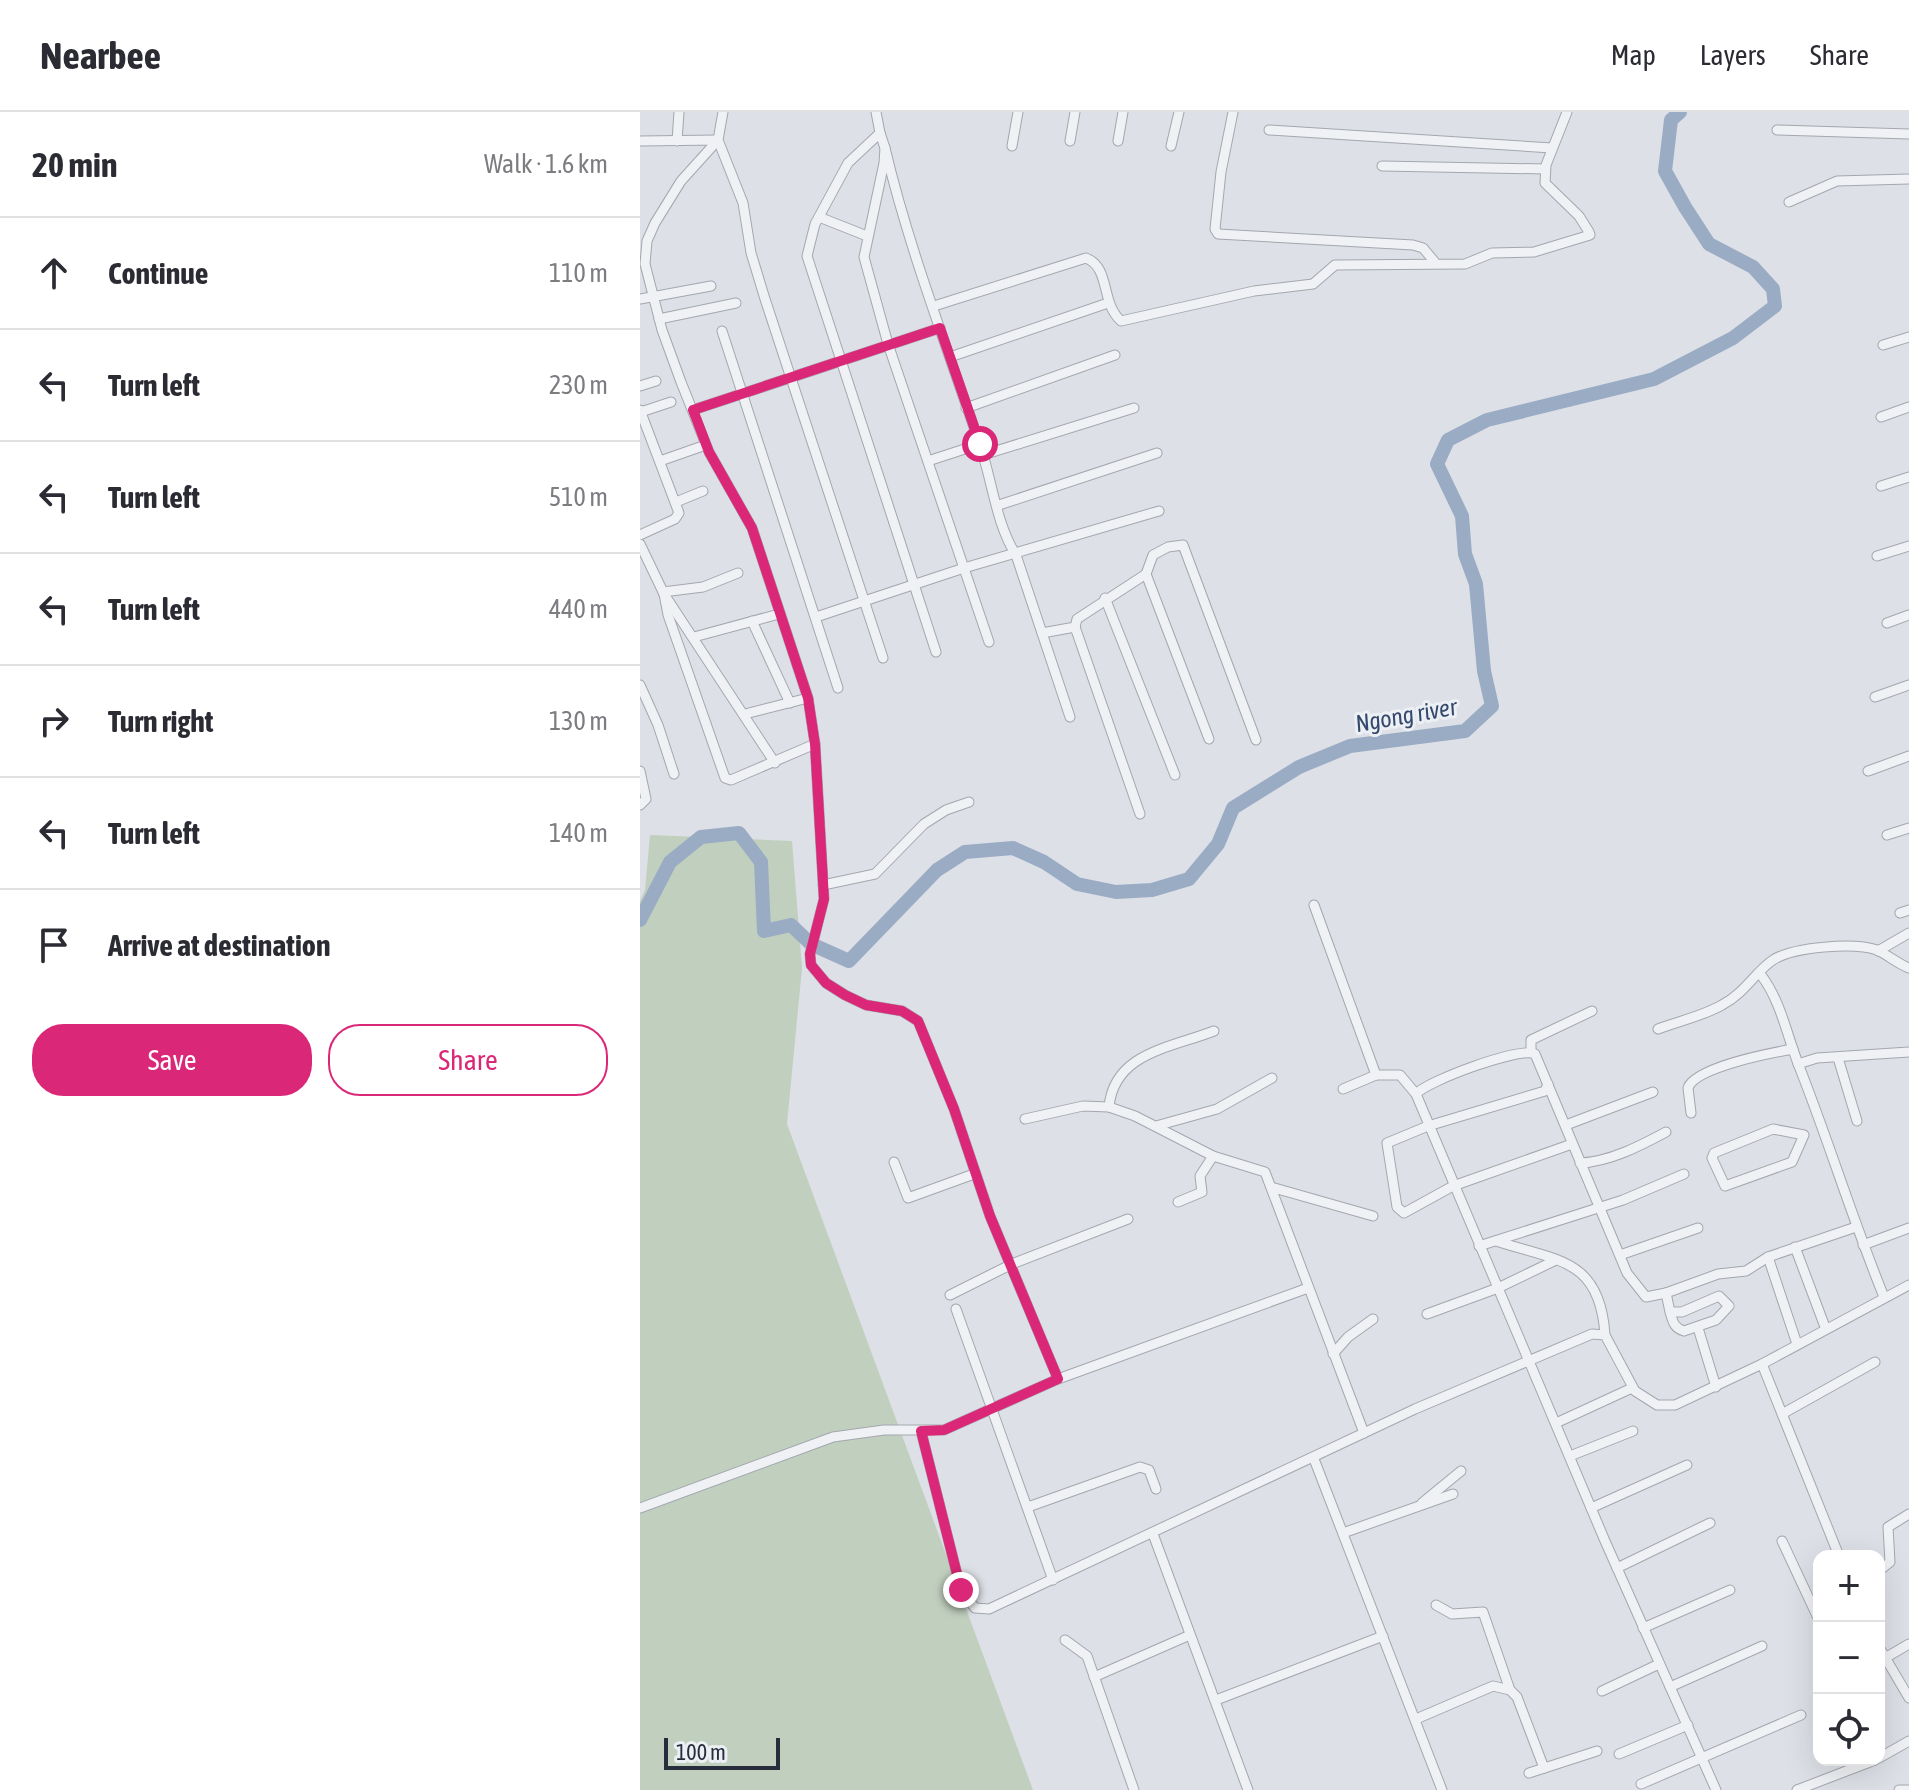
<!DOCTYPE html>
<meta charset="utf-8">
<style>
body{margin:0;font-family:"Asap Condensed",sans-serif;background:#f2f2f3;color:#2b2b33}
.controls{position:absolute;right:24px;bottom:24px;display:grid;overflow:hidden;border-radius:16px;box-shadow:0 8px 32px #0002}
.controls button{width:72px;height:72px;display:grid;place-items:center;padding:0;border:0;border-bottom:2px solid #e1e1e2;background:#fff;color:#2b2b33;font:40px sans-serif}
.scale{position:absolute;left:24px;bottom:20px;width:116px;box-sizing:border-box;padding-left:8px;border:4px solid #272d3b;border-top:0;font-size:22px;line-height:28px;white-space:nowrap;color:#272d3b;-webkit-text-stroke:6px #eceff4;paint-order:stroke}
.stop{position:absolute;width:24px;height:24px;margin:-18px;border:6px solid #db2777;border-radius:50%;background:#fff}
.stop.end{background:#db2777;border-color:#fff;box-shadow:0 2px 8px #0008}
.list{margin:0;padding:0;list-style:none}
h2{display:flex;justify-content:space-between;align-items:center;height:104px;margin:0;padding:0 32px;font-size:34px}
h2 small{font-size:26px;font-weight:400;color:#7c7c81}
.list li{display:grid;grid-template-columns:52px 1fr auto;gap:24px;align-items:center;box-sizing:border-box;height:112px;padding:0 32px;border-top:2px solid #e1e1e2}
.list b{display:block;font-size:30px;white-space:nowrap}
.list em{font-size:26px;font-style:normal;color:#7c7c81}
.actions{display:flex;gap:16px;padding:24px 32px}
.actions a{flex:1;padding:18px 0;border:2px solid #db2777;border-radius:32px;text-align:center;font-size:28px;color:#db2777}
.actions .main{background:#db2777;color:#fff}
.icon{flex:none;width:44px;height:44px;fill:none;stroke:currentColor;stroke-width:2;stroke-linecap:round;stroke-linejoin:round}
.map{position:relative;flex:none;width:1269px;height:1678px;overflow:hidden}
header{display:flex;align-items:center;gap:48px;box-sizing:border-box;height:112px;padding:0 40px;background:#fff;border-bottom:2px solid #e1e1e2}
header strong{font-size:38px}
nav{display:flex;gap:44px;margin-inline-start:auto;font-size:28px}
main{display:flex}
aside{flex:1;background:#fff}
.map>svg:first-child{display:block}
</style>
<header>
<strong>Nearbee</strong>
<nav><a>Map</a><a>Layers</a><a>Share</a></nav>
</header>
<main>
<aside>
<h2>20 min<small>Walk · 1.6 km</small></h2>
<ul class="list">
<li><svg class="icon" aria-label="ahead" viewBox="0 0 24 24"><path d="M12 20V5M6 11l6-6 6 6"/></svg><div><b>Continue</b></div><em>110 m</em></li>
<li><svg class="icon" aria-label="left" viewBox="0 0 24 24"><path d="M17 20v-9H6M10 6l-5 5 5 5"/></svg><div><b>Turn left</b></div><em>230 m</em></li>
<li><svg class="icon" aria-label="left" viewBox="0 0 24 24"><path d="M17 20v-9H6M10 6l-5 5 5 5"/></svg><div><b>Turn left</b></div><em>510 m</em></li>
<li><svg class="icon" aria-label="left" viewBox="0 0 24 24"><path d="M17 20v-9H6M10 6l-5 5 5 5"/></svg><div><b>Turn left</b></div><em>440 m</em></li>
<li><svg class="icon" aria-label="right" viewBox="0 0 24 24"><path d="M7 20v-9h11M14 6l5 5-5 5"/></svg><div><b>Turn right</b></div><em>130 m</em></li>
<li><svg class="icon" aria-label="left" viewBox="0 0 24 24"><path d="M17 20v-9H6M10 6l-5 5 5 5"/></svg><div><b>Turn left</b></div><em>140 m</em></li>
<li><svg class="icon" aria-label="arrive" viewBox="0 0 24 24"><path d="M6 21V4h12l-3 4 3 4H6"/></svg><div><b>Arrive at destination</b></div></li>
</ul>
<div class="actions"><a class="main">Save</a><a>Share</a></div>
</aside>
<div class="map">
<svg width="1269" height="1678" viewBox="0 0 1269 1678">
<rect width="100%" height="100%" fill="#dde0e6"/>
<polygon fill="#c1cfbe" points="10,723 152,729 162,856 147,1012 393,1678 0,1678 0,789 5,778"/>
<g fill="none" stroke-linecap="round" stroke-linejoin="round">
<polyline stroke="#9aabc4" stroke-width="14" points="0,808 30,750 61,725 99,721 121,750 124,819 151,813 171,832 209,849 297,758 325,740 373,736 404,750 437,772 476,780 512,778 549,767 578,732 593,696 659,655 710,634 825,619 852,594 844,559 836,472 825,442 822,404 797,352 808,328 847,308 1014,267 1093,226 1135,194 1133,177 1113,155 1069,132 1045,95 1025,59 1031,8 1040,0"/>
<g stroke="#a3a7af" stroke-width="11">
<g id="minor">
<polyline points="83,0 78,28 41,69 15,111 7,129 5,152 22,218 41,270 69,340 112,416 168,586 175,632 184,787 170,842 171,853 186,871 205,883 226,893 262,899 278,909 314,997 350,1104 418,1267"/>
<polyline points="236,0 240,21 208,51 175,112 167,144 296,540"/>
<polyline points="593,0 581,60 575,117 578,122 773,133 783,136 794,149"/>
<polyline points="629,18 912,36"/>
<polyline points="1137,18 1269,22"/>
<polyline points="240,21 245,36 244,51 224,145 248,232 349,530"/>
<polyline points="0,29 78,28 103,91 111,141 125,187 243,546"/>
<polyline points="37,29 39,0"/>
<polyline points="430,29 435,0"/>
<polyline points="478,29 483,0"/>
<polyline points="372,34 378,0"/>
<polyline points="531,34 539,0"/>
<path d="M245 36C269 137 307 235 340 333 352 368 356 412 376 443L430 605"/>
<polyline points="742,54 905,57"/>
<polyline points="1149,90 1197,69 1269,67"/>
<polyline points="179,105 227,124"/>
<polyline points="0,187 71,174"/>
<path d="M294 194 446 146C471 156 460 190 481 209L614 179 673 172 695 153 825 152 852 141 894 140 950 123 949 120 939 104 905 71 906 53 927 0"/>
<polyline points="19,207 96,191"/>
<polyline points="82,219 198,576"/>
<polyline points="1243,233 1269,225"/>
<polyline points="310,245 468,191"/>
<polyline points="0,274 16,269"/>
<polyline points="326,296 475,243"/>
<polyline points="0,298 39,401 35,407 0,423"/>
<polyline points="53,298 300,216"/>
<polyline points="1,300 31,290"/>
<polyline points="1241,305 1269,295"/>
<polyline points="343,343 494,296"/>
<polyline points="20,349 60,335"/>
<polyline points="288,349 340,332"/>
<polyline points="1241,374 1269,365"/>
<polyline points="36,390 63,379"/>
<polyline points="359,393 517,341"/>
<polyline points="0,432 24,482 28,503 85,666 91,668 175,632"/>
<polyline points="1237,444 1269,434"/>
<polyline points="506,462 569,627"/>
<polyline points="23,480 63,475 98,461"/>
<polyline points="24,482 135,651"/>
<polyline points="465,486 535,663"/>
<polyline points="176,505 324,456 519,399"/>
<polyline points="112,509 150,591"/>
<polyline points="1247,511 1269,503"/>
<polyline points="435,515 500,702"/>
<polyline points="402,521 435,515 437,507 506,462 513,443 528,435 543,433 616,628"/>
<polyline points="54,525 139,502"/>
<polyline points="0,573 18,613 34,662"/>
<polyline points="1235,585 1269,573"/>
<polyline points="105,602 168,586"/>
<polyline points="0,659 6,687 0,693"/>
<polyline points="1228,659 1269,644"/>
<polyline points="1247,723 1269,716"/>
<polyline points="183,773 235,762 284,712 306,698 329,690"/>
<polyline points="674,793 736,963 760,963 776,982"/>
<polyline points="1260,801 1269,798"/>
<polyline points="1238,839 1269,821"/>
<path d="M1121 863C1141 889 1147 924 1159 954 1189 1030 1213 1109 1244 1185"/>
<path d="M1018 917C1039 909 1063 904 1082 893 1105 881 1116 859 1133 848 1153 835 1214 830 1237 838 1248 843 1258 852 1269 856"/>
<polyline points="891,939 891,928 952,899"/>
<polyline points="1198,946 1217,1009"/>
<polyline points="1158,952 1177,946 1269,940"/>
<polyline points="908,972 905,979 788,1014 747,1031 757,1095 764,1101 813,1074 932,1032"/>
<polyline points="703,977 736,963"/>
<path d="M469 995C474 941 530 936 574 919"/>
<path d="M1051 1001 1048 976C1055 955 1131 941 1153 937"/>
<polyline points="385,1007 443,994 469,995 495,1004 573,1044 625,1060 724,1321"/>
<polyline points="926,1013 1013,980"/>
<polyline points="516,1014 577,997 632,966"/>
<polygon points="1133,1017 1164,1023 1152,1050 1085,1074 1072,1046 1074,1041"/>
<polyline points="254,1050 268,1086 334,1062"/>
<path d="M940 1051C969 1050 1000 1034 1026 1020"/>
<polyline points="631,1075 733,1104"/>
<polyline points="538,1090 562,1080 560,1064 573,1044"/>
<path d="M856 1129C917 1149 960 1146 965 1223"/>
<polyline points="1223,1133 1269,1116"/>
<polyline points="839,1134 983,1088 1044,1062"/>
<polyline points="1155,1135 1185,1215"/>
<polyline points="980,1143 1058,1116"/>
<polyline points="1128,1145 1157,1232"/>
<path d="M1026 1181 1030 1200C1033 1210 1034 1216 1044 1219L1076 1208 1089 1194 1079 1184 1042 1200H1030"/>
<polyline points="310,1183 372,1152 488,1107"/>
<polyline points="316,1197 413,1468"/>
<polyline points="787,1202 858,1176 916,1148"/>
<polyline points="1058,1216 1076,1275"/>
<polyline points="693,1242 708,1225 733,1207"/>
<polyline points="1122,1252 1199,1444"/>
<polyline points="1142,1302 1235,1250"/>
<polyline points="916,1311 992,1276"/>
<polyline points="281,1319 321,1478 335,1496 349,1497 775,1297 952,1222 965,1223 995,1279 1017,1293 1035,1293 1122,1252 1269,1173"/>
<polyline points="930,1344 993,1319"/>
<polyline points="674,1347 802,1678"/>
<polyline points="782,1391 821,1359"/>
<polyline points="388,1395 500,1355 509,1358 516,1377"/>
<polyline points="0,1396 193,1325 244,1318 304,1318 418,1267 668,1176"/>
<polyline points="951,1396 1047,1353"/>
<polyline points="703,1421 813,1382"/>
<polyline points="513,1422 608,1678"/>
<polyline points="1142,1429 1179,1508"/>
<polyline points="977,1456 1070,1411"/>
<polyline points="1239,1459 1250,1450 1248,1415 1269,1402"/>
<polyline points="796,1493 812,1502 843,1500 870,1578"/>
<polyline points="1003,1516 1090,1478"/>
<polyline points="425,1528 447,1544 494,1678"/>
<polyline points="1239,1535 1269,1586"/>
<polyline points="1245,1546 1269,1532"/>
<polyline points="454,1565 550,1523"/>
<polyline points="1030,1575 1122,1534"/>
<polyline points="962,1579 1019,1552"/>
<polyline points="576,1588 743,1524"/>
<polyline points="776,1607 853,1574 870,1578 877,1585 904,1656"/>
<polyline points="979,1642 1048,1613"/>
<polyline points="1239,1646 1269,1629"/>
<polyline points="889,1661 957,1639"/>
<polyline points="1001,1672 1161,1603"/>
<path d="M1076 1678 965 1429 776 982C787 969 881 934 895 942L987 1161 1006 1185 1026 1181 1078 1162 1106 1159 1128 1145 1216 1115"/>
<polyline points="1157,1678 1235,1648"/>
<polyline points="1259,1678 1269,1678"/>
</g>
</g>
<use href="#minor" stroke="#eff1f4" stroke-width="9"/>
</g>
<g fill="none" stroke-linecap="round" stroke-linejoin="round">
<polyline stroke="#db2777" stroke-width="10" points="321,1478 281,1319 304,1318 418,1267 350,1104 314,997 278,909 262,899 226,893 205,883 186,871 171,853 170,842 184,787 175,632 168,586 112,416 69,340 53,298 300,216 340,332"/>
</g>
<g text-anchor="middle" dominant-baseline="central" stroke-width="6" stroke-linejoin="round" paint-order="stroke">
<g font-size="24" font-style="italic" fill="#35496c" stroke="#eceff4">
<text transform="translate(766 603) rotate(-10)">Ngong river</text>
</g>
</g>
</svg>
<div class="controls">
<button>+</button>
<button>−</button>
<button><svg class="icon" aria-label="locate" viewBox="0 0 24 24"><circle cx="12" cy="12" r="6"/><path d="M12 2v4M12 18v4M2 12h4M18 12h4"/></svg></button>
</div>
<div class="scale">100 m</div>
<div class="stop" style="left:340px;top:332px"></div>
<div class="stop end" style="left:321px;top:1478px"></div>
</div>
</main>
